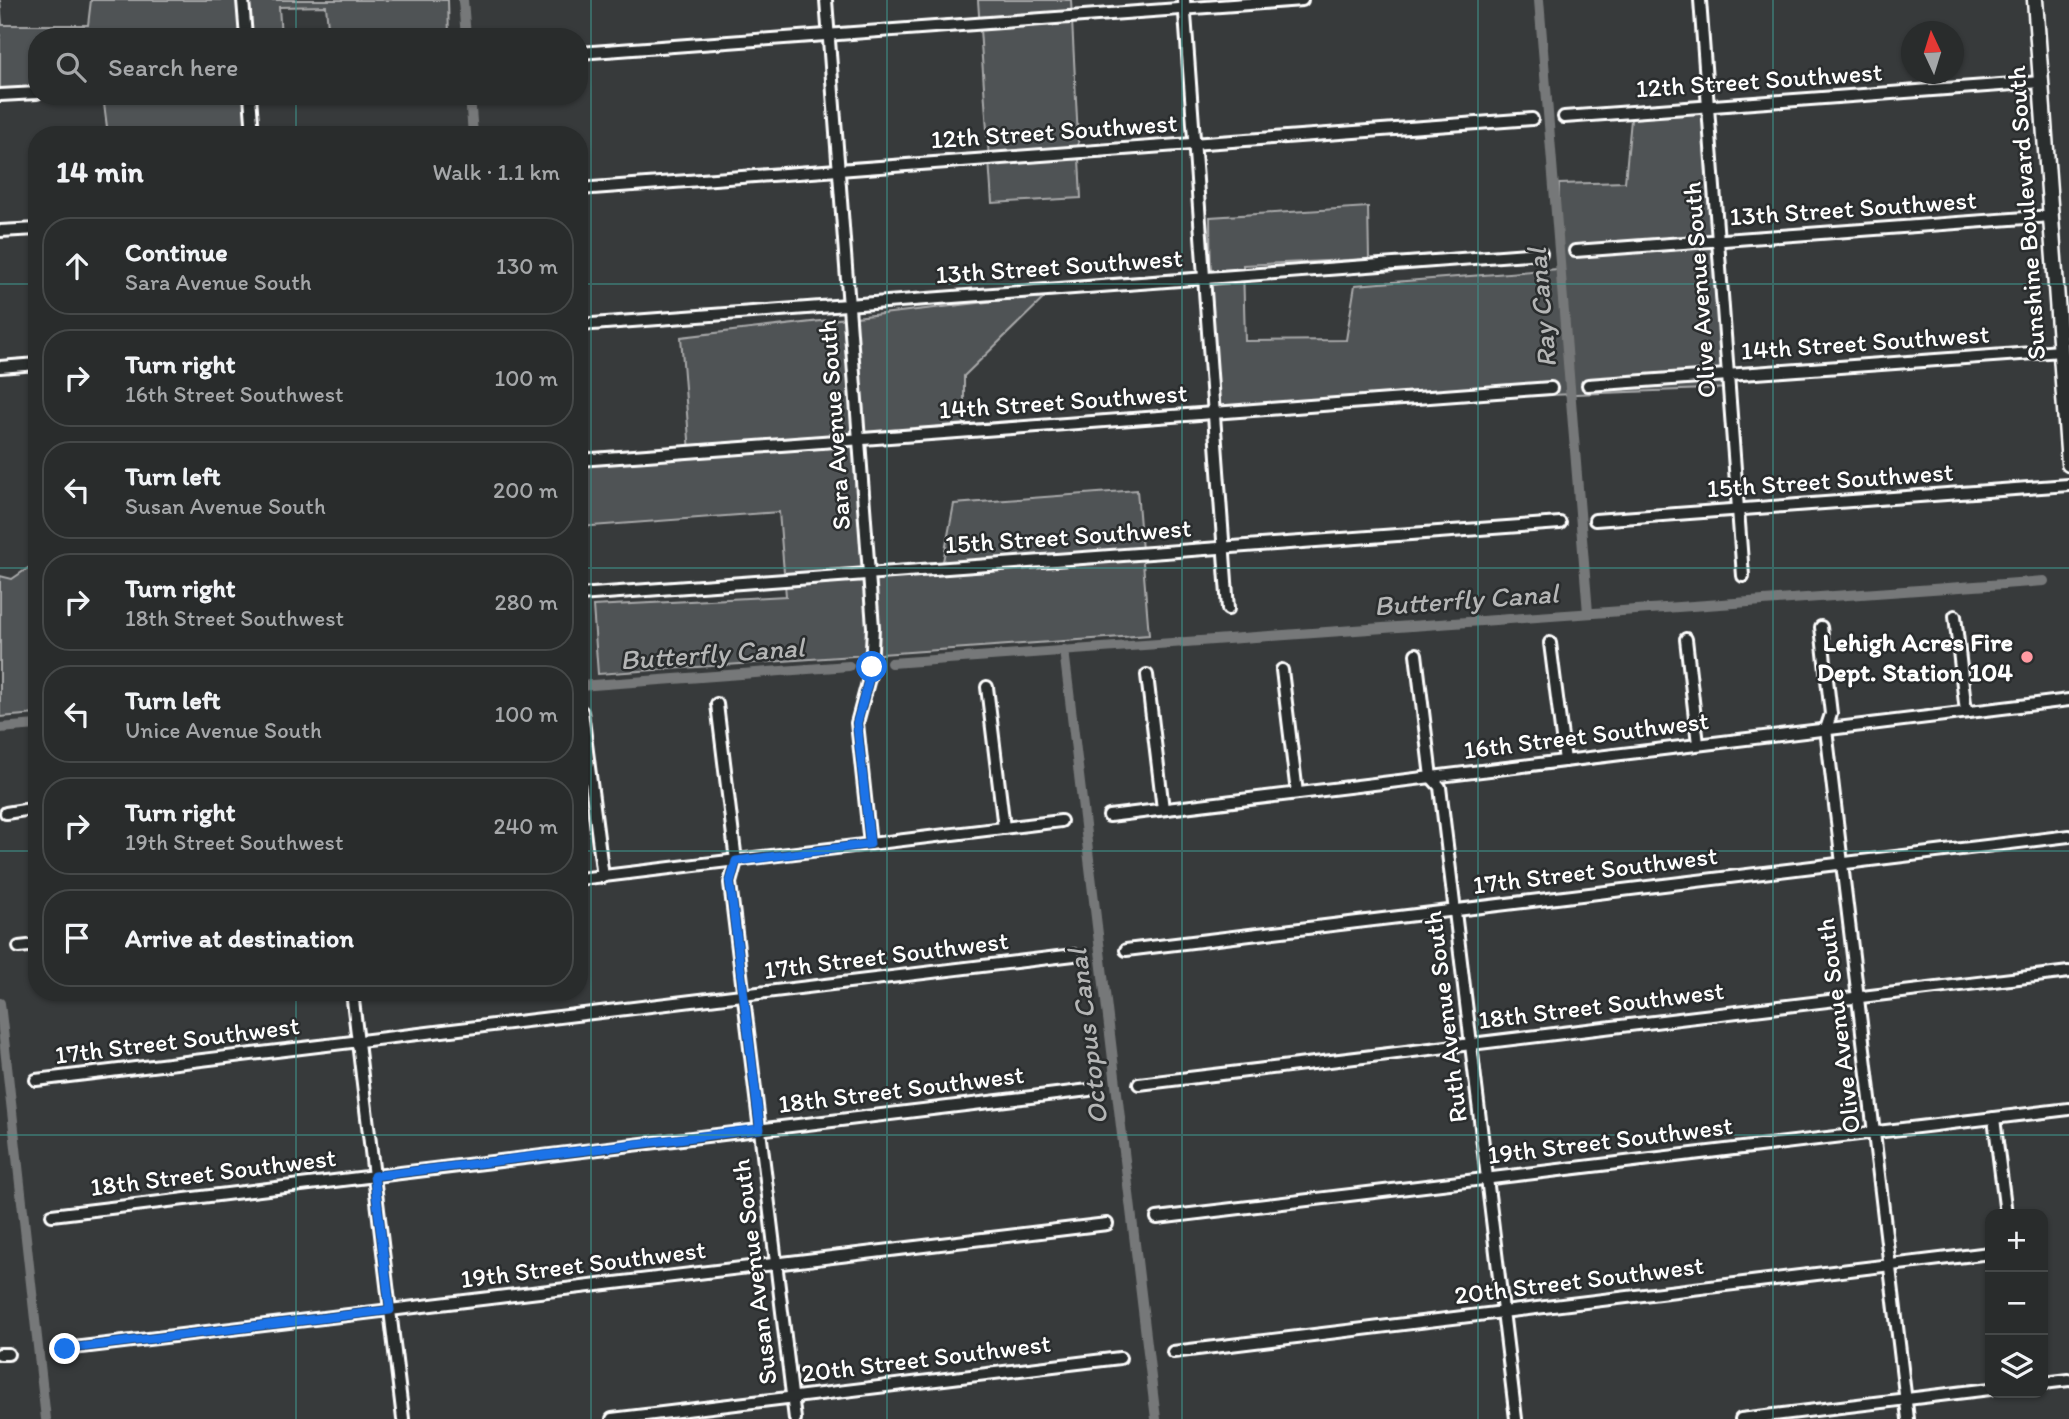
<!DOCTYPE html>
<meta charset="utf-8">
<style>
body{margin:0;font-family:Itim,sans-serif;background:#353838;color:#f1f3f6}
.controls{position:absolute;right:21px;bottom:21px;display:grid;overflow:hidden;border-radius:14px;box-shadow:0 2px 5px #0004}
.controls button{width:63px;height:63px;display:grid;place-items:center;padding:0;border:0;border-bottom:2px solid #454848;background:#292c2c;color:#f1f3f6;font:35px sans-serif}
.compass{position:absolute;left:1901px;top:21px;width:63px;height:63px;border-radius:50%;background:#292c2c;box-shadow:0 2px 5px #0004;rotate:356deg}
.stop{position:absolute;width:21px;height:21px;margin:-16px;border:5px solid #1a73e8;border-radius:50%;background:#fff}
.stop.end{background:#1a73e8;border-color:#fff;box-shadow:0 2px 7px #0008}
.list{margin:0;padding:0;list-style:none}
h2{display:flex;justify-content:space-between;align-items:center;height:91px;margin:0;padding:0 28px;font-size:30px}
h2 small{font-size:23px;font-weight:400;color:#a5a7a9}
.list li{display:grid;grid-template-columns:46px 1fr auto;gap:21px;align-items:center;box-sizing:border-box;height:98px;margin:0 14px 14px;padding:0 14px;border:2px solid #454848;border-radius:28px}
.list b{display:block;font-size:26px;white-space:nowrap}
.list p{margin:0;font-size:23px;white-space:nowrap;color:#a5a7a9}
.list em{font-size:23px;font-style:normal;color:#a5a7a9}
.icon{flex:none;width:38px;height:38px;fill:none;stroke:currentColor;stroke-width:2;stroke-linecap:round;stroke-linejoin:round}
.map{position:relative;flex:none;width:2069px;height:1419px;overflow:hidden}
.search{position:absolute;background:#292c2c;box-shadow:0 2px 5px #0004;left:28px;top:28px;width:560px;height:77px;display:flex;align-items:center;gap:18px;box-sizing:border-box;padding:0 24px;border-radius:28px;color:#a5a7a9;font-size:26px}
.panel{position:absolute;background:#292c2c;box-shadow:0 2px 5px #0004;left:28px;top:126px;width:560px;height:875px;border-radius:28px}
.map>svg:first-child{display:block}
</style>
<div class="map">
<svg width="2069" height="1419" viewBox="0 0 2069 1419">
<rect width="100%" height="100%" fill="#373a3b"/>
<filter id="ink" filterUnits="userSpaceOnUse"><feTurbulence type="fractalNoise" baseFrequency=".0143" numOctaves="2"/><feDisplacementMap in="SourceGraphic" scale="14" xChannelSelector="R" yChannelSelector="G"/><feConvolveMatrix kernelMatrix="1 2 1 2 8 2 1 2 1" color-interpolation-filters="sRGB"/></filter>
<g filter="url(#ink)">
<g fill="#505354" stroke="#a8a9aa" stroke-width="2">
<polygon points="0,0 2,25 88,25 91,0 448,0 449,37 329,37 326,6 279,7 281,37 37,37 37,94 0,96"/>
<polygon points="978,0 1071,0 1081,198 992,203"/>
<polygon points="103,96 250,96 252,135 108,135"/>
<polygon points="1701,103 1733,388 1212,408 1210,217 1368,207 1369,259 1243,265 1245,341 1346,340 1355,285 1558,269 1559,184 1625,182 1632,109"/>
<polygon points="1047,295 964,376 964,428 863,436 874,575 941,572 954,504 1137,490 1149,635 598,674 593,606 786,596 779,512 579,527 579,464 690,452 681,337"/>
<polygon points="37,562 37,714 0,717 0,576 12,579"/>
</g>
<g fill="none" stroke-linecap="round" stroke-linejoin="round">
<g stroke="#767879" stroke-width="10">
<polyline points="463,0 466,37"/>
<polyline points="1539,0 1588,613"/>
<polyline points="470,96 473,135"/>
<polyline points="1064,650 1156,1419"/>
<polyline points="891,663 2044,581"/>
<polyline points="579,686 849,666"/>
<polyline points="0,728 37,725"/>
<polyline points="0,1003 46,1419"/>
</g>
<g stroke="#fff" stroke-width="16">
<g id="street">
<polyline points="243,0 246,37"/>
<polyline points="826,0 873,627 871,671 857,723 870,844"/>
<polyline points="1184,0 1228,609"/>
<polyline points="1700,0 1743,576"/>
<polyline points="579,53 1302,0"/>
<polyline points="0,95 37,93"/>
<polyline points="250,96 253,135"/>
<polyline points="1564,117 2041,82"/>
<polyline points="579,189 1532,119"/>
<polyline points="0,231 37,229"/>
<polyline points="1575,251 2051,216"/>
<polyline points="579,325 1541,253"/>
<polyline points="0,367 37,364"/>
<polyline points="1588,385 2061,351"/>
<polyline points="579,460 1551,388"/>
<polyline points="1595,520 2069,485"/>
<polyline points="579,595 1560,523"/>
<polyline points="1955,616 1966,712"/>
<polyline points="1821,627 1831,714 1826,729 1908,1419"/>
<polyline points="1686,639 1698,744"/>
<polyline points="1550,643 1565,761"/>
<polyline points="1416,654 1431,777 1440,787 1516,1419"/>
<polyline points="1282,670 1297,793"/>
<polyline points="1147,675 1163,809"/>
<polyline points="987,687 1004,828"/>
<polyline points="717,704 736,861 730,883 795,1419"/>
<polyline points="582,712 603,877"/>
<polyline points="6,813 37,808"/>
<polyline points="1109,816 2069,700"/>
<polyline points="579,879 1061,821"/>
<polyline points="19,947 37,945"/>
<polyline points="1126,950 2069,836"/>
<polyline points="352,992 403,1419"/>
<polyline points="36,1080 1074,955"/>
<polyline points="1139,1084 2069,972"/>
<polyline points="1994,1118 2006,1214"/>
<polyline points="52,1215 1089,1090"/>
<polyline points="1157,1218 2069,1109"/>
<polyline points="65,1349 1107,1224"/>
<polyline points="1173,1352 1990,1253"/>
<polyline points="0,1354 8,1354"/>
<polyline points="2043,1383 2069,1380"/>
<polyline points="612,1419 1120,1358"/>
<polyline points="1741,1419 1990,1389"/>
</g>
</g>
<g stroke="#fff" stroke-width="19">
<polyline id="secondary" points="2035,0 2069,464"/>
</g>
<use href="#street" stroke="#2a2d2e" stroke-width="10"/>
<use href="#secondary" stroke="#2a2d2e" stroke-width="14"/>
</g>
</g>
<g fill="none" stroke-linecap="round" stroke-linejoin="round" filter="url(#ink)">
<polyline stroke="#1a73e8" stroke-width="9" points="65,1349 390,1310 374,1176 760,1129 730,883 736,861 870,844 857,723 872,667"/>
</g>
<path fill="none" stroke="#3f918b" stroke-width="2" stroke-opacity="0.55" d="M296 0V37M591 0V1419M887 0V1419M1182 0V1419M1478 0V1419M1773 0V1419M296 96V135M0 284H37M579 284H2069M0 568H37M579 568H2069M0 851H37M579 851H2069M296 992V1419M0 1135H2069"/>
<circle fill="#ff9aa2" stroke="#2a2d2e" stroke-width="2.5" cx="2027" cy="657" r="7"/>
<g text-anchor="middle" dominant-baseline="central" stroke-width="5" stroke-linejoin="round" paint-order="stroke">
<g font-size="26" fill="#fff" stroke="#2a2d2e">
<text transform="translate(1759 80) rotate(-4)">12th Street Southwest</text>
<text transform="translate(1054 131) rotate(-4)">12th Street Southwest</text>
<text transform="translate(1853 208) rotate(-4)">13th Street Southwest</text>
<text transform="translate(2026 213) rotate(-94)">Sunshine Boulevard South</text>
<text transform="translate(1059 266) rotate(-4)">13th Street Southwest</text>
<text transform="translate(1699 290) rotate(-94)">Olive Avenue South</text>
<text transform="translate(1865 342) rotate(-4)">14th Street Southwest</text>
<text transform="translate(1063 401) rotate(-4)">14th Street Southwest</text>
<text transform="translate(834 425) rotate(-94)">Sara Avenue South</text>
<text transform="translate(1830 480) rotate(-4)">15th Street Southwest</text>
<text transform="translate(1068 536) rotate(-4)">15th Street Southwest</text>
<text transform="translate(1586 735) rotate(-7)">16th Street Southwest</text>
<text transform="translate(1595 870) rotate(-7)">17th Street Southwest</text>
<text transform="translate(886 955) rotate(-7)">17th Street Southwest</text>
<text transform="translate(1601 1005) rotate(-7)">18th Street Southwest</text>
<text transform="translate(1445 1017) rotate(-97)">Ruth Avenue South</text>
<text transform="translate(1838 1026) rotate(-97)">Olive Avenue South</text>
<text transform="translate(177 1040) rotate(-7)">17th Street Southwest</text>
<text transform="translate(901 1089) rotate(-7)">18th Street Southwest</text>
<text transform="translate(1610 1140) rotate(-7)">19th Street Southwest</text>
<text transform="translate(213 1172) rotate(-7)">18th Street Southwest</text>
<text transform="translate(583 1264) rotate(-7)">19th Street Southwest</text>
<text transform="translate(754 1272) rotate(-97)">Susan Avenue South</text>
<text transform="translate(1579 1280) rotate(-7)">20th Street Southwest</text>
<text transform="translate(926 1358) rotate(-7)">20th Street Southwest</text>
</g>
<g font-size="26" font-weight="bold" fill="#fff" stroke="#2a2d2e" text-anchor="end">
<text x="2013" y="642">Lehigh Acres Fire<tspan x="2013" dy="30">Dept. Station 104</tspan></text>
</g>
<g font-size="28" font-style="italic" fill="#b4b5b5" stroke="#2a2d2e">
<text transform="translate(1541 308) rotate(-95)">Ray Canal</text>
<text transform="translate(1466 599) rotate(-4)">Butterfly Canal</text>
<text transform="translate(712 653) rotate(-4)">Butterfly Canal</text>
<text transform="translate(1087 1037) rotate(-97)">Octopus Canal</text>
</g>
</g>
</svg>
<div class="controls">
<button>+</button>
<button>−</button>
<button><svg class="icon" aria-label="layers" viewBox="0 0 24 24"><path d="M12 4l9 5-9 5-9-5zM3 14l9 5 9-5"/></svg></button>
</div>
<svg class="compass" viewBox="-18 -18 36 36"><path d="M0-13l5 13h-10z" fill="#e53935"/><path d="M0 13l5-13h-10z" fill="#a5a7a9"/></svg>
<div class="stop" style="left:872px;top:667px"></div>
<div class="stop end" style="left:65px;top:1349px"></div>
<div class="search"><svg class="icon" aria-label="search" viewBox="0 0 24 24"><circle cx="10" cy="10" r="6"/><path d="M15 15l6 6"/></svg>Search here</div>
<section class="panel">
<h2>14 min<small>Walk · 1.1 km</small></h2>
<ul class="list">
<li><svg class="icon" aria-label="ahead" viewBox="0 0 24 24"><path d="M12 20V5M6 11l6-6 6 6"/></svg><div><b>Continue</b><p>Sara Avenue South</p></div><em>130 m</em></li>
<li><svg class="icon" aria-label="right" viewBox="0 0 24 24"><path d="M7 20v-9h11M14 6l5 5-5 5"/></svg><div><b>Turn right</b><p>16th Street Southwest</p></div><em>100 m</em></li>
<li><svg class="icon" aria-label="left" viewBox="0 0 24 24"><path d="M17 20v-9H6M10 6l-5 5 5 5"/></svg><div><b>Turn left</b><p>Susan Avenue South</p></div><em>200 m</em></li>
<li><svg class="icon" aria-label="right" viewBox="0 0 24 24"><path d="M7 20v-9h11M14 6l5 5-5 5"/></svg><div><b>Turn right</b><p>18th Street Southwest</p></div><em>280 m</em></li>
<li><svg class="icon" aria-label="left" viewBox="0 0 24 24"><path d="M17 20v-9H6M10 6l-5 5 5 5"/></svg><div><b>Turn left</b><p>Unice Avenue South</p></div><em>100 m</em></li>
<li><svg class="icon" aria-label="right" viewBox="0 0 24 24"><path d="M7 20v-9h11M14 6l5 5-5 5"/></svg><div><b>Turn right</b><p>19th Street Southwest</p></div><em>240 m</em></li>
<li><svg class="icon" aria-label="arrive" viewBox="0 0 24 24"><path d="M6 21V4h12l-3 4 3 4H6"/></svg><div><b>Arrive at destination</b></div></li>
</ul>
</section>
</div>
